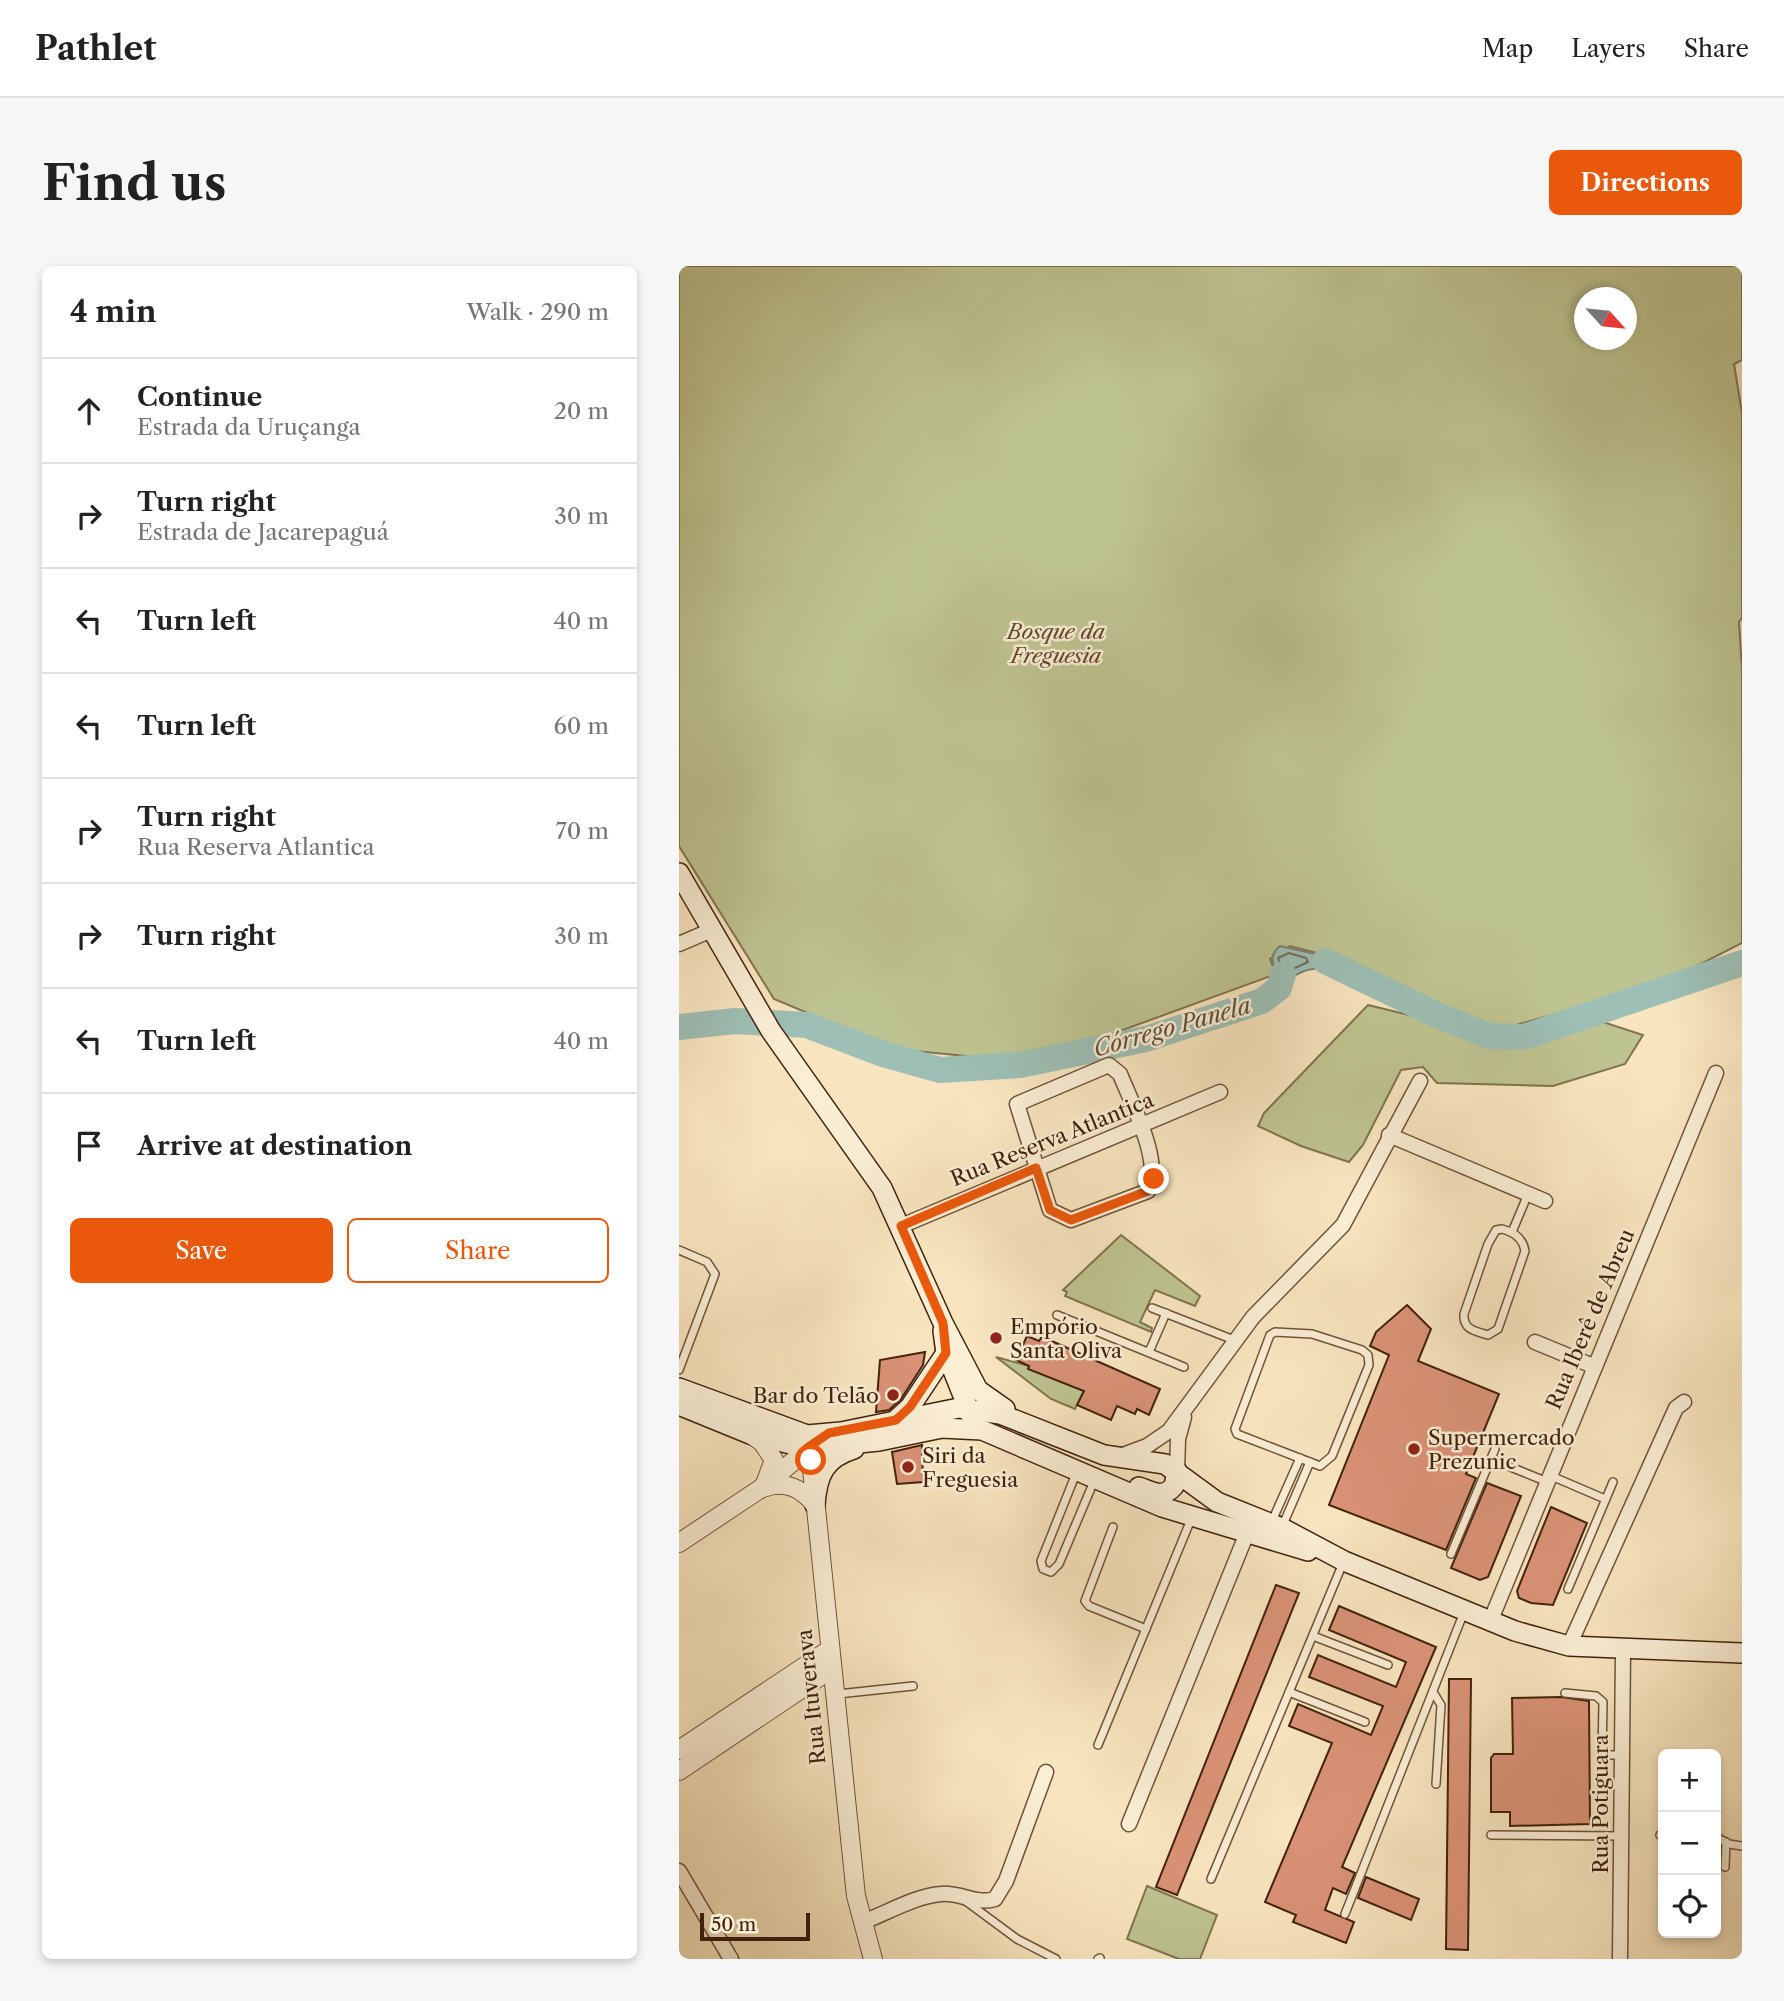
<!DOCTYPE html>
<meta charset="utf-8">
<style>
body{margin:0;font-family:"Libre Caslon Text",serif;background:#f6f6f6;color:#222}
.controls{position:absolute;right:21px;bottom:21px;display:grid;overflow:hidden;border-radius:10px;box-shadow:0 4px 10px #0003}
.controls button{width:63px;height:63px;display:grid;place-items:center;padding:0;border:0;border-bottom:2px solid #e0e0e0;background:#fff;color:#222;font:35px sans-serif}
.compass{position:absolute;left:895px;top:21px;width:63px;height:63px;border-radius:50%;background:#fff;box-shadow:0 4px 10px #0003;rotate:117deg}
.scale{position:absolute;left:21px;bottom:18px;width:110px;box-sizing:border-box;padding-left:7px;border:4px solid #42220c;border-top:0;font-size:19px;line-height:24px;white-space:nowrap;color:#42220c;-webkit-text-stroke:5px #faeed5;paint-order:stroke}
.stop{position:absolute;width:21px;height:21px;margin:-16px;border:5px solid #ea580c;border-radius:50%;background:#fff}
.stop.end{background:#ea580c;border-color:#fff;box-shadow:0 2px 7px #0008}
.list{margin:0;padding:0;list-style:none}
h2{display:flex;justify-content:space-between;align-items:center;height:91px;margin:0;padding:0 28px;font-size:30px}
h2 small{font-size:23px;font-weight:400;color:#767676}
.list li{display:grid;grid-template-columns:46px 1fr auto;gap:21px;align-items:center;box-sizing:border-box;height:105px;padding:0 28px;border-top:2px solid #e0e0e0}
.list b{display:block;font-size:26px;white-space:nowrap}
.list p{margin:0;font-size:23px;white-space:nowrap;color:#767676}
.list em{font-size:23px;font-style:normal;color:#767676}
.actions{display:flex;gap:14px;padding:21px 28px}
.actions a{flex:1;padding:16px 0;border:2px solid #ea580c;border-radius:10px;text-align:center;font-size:24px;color:#ea580c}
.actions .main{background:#ea580c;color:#fff}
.icon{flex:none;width:38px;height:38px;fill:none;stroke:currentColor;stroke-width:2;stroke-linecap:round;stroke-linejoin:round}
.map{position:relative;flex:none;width:1063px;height:1693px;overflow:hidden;border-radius:10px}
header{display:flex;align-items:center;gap:42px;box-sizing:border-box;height:98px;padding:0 35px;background:#fff;border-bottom:2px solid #e0e0e0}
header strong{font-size:33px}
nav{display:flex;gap:38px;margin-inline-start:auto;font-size:24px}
.intro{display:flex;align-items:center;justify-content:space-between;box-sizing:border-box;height:168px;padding:0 42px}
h1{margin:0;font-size:49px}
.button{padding:18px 32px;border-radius:10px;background:#ea580c;color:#fff;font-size:24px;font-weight:700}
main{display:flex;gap:42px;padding:0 42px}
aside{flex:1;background:#fff;border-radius:10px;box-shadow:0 4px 10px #0003}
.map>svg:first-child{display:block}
</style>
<header>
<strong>Pathlet</strong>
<nav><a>Map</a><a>Layers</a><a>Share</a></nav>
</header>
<div class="intro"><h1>Find us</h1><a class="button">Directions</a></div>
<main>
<aside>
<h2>4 min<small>Walk · 290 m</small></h2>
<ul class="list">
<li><svg class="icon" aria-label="ahead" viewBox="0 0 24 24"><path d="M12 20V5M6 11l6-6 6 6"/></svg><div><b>Continue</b><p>Estrada da Uruçanga</p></div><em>20 m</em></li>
<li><svg class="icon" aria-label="right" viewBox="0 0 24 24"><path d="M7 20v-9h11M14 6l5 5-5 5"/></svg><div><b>Turn right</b><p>Estrada de Jacarepaguá</p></div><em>30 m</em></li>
<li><svg class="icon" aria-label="left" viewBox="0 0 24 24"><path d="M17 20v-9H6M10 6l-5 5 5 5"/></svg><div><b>Turn left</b></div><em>40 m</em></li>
<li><svg class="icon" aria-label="left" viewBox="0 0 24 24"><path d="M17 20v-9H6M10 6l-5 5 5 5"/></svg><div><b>Turn left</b></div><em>60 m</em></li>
<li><svg class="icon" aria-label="right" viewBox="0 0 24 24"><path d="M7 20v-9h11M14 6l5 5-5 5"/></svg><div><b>Turn right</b><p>Rua Reserva Atlantica</p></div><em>70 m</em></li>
<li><svg class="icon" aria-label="right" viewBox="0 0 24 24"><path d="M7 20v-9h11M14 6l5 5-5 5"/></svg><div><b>Turn right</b></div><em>30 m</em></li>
<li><svg class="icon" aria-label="left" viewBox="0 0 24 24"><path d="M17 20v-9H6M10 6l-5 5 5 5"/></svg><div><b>Turn left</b></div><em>40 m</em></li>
<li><svg class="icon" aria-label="arrive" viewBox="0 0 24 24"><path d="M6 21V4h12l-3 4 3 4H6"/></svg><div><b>Arrive at destination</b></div></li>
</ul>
<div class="actions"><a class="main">Save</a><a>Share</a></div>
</aside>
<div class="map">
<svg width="1063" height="1693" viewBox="0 0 1063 1693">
<rect width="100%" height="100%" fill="#f8e5bf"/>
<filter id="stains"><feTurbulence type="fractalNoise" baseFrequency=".00286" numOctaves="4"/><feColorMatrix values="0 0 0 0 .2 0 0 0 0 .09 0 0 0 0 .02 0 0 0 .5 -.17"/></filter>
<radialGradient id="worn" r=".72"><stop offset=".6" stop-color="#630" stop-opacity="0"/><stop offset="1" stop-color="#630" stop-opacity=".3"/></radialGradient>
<g fill="#bec491" stroke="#80734e" stroke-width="2" fill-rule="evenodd">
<path d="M0 0H1063V94L1055 98 1063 147V352L1060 356 1063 403V677L983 718 830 761 785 757 672 696 611 680 591 693 597 708 422 772 318 793 215 783 95 733 0 580ZM906 32H948V74H906Z"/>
<polygon points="689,739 771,759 860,766 924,756 964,769 946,798 874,820 758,817 744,801 722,804 684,879 670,896 622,880 579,860 585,847"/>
<polygon points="442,969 521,1030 516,1040 476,1024 461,1056 473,1062 472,1066 386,1030 388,1026 384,1024"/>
<polygon points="317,1091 350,1100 350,1103 405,1125 396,1143 372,1133"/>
<polygon points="468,1620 538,1649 521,1693 500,1693 448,1673"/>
</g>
<path fill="#9dbfb5" stroke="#798071" stroke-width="2" d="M601 680 672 696 678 709C659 704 635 697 617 709 603 718 603 732 583 735L597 720C600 703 585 693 601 680Z"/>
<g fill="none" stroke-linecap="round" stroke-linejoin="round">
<polygon stroke="#707060" stroke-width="2" points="610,687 627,692 629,696 605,707 599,692"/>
<g stroke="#9dbfb5" stroke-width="26">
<polyline points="646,695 758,749 810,770 845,771 1063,697"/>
<polyline points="0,761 56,755 128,759 204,788 261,804 341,799 467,773 583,735 600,722 604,708"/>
</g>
</g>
<g fill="#da9276" stroke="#42220c" stroke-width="2">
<polygon points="728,1039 752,1063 739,1095 820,1128 787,1208 797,1212 767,1284 650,1239 710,1089 691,1080 697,1066"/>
<polygon points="348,1070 360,1075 362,1072 375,1076 481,1123 470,1149 458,1143 456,1148 438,1140 432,1154 398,1139 405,1125 349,1103 350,1100 337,1094"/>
<polygon points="246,1086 244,1099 222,1133 210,1144 197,1146 201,1094"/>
<polygon points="243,1179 244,1216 218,1218 213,1186"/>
<polygon points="808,1217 842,1230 809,1311 801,1314 772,1302"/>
<polygon points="872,1241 908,1257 874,1339 852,1337 840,1332 838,1325"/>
<polygon points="597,1319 620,1327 498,1629 477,1621"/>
<polygon points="660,1340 757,1381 663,1601 676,1607 667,1628 654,1622 646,1644 675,1656 667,1677 614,1656 617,1649 586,1636 653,1477 610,1460 619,1438 692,1469 704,1440 630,1411 639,1389 717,1421 727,1396 650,1364"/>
<polygon points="770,1413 792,1413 789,1684 767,1683"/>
<polygon points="882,1431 910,1435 911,1558 831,1560 831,1546 812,1546 812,1492 815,1488 834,1488 833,1432"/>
<polygon points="687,1611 740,1633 732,1654 679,1632"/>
</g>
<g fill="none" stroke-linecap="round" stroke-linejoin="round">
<g stroke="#705339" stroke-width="10">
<g id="service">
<path d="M823 963C835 966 844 972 846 985L819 1063 809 1069C796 1065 784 1064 785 1048L809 978 817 964Z"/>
<polyline points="833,966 849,928"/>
<polyline points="0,984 28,996 36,1008 0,1104"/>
<polyline points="473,1042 555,1074"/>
<polyline points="378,1049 505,1101"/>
<polygon points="596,1066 633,1068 683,1084 689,1089 690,1099 653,1190 641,1200 558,1168 556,1163 591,1069"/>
<polyline points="470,1086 487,1047"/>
<polyline points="812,1193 866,1215"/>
<polyline points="398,1205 362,1295 364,1303 372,1306 380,1298 415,1215"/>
<polyline points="870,1209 926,1233"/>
<polyline points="593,1255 621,1192"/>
<polyline points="434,1261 406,1335 410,1340 467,1363"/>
<polyline points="603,1261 631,1196"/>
<polyline points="772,1288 816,1183"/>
<polyline points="889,1323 934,1216"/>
<polyline points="634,1370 709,1399"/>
<polyline points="610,1426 686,1456"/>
<polyline points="754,1426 762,1439 757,1518"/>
<polyline points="886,1427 917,1430 924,1436 922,1545"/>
<polyline points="159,1428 234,1420"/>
<polyline points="419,1479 513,1251"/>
<polyline points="923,1489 943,1489"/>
<polyline points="812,1569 942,1570"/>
<polyline points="981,1569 984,1569"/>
<polyline points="1037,1571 1050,1578 1063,1580"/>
<polyline points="1046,1601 1047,1576"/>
<polyline points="532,1613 664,1297"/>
<polyline points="288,1636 338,1673 377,1693"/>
<polyline points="666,1648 785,1346"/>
<polyline points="419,1693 421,1692"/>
</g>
</g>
<g stroke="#705339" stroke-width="17">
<g id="minor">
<polyline points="0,678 35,663"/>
<path d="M430 799 441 808C453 838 484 897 469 925L392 954 371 944 338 838Z"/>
<polyline points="710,869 866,935"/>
<polyline points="222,960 541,826"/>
<polyline points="856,1076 914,1100"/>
<polyline points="441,1190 468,1180 490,1165 574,1051 664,959 741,815"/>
<polyline points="498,1205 499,1173 505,1151"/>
<polyline points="811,1356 1037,807"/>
<polyline points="890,1380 997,1142 1005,1136"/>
<polyline points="450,1558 568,1267"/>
<polyline points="0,1605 52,1693"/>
<path d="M184 1656C208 1647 236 1630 262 1628 281 1626 297 1639 316 1633L327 1615 367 1506"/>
<polyline points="941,1693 944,1384"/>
</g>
</g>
<g stroke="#705339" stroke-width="20">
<g id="tertiary">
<polyline points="71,1168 83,1176 95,1194 86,1218"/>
<polyline points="122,1172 132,1194 177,1630 194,1693"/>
<path d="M84 1222C105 1214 123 1222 136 1239"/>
<polyline points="0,1277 81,1223 135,1178"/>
<polyline points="0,1484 150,1384"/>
<polyline points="0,1505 152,1403"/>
</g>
</g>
<g stroke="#42220c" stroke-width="22">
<g id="secondary">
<polyline points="0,607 92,765 203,922 264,1057 299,1124 326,1143"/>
<polyline points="264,1065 267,1087 293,1152"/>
<polyline points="0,1122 128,1169 162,1166 280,1142 321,1148 425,1189 486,1198 538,1236 603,1262 665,1295 836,1365 890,1380 1063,1387"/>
<polyline points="0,1139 71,1168 128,1182 200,1175 263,1162 303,1164 483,1241 629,1285"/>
<polyline points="218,1153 231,1141 267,1087"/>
<path d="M460 1221C474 1226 484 1233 495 1220L498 1205"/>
<path d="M136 1239C138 1210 145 1192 175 1183"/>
</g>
</g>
<use href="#service" stroke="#faeed5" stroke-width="7"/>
<use href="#minor" stroke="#faeed5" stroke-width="14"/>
<use href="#tertiary" stroke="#faeed5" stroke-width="18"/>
<use href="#secondary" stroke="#faeed5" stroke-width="19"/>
</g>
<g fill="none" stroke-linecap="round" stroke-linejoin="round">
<polyline stroke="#ea580c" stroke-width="9" points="132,1194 128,1182 150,1167 217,1154 231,1141 267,1087 264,1057 222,960 357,902 371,944 392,954 469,925 475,913"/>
</g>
<g fill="#8f2418" stroke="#faeed5" stroke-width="2.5">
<circle cx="317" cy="1072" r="7"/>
<circle cx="214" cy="1129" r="7"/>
<circle cx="735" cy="1183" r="7"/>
<circle cx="229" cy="1201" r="7"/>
</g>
<g text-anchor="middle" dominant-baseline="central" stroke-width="5" stroke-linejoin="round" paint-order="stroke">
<g font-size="21" font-style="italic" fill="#614a2d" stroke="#faeed5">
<text x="377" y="365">Bosque da<tspan x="377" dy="24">Freguesia</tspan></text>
</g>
<g font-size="21" fill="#42220c" stroke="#faeed5">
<text transform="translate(373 873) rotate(-22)">Rua Reserva Atlantica</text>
<text transform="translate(911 1053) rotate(-67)">Rua Iberê de Abreu</text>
<text transform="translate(132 1431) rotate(-96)">Rua Ituverava</text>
<text transform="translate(921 1538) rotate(-90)">Rua Potiguara</text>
</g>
<g font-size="21" fill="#42220c" stroke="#faeed5" text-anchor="start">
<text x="331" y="1060">Empório<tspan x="331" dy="24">Santa Oliva</tspan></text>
<text x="200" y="1129" text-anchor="end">Bar do Telão</text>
<text x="749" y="1171">Supermercado<tspan x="749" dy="24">Prezunic</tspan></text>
<text x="243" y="1189">Siri da<tspan x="243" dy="24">Freguesia</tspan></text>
</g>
<g font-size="23" font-style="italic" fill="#5d513f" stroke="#faeed5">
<text transform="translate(493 761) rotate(-16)">Córrego Panela</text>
</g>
</g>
<rect width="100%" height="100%" filter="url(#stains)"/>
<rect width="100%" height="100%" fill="url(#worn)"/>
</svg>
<div class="controls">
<button>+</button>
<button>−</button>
<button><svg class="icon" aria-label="locate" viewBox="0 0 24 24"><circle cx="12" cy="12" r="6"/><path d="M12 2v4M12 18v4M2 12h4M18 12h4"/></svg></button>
</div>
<svg class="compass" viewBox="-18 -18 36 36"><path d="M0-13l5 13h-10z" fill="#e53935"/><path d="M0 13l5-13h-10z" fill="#767676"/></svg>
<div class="scale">50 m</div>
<div class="stop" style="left:132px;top:1194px"></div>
<div class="stop end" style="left:475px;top:913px"></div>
</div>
</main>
